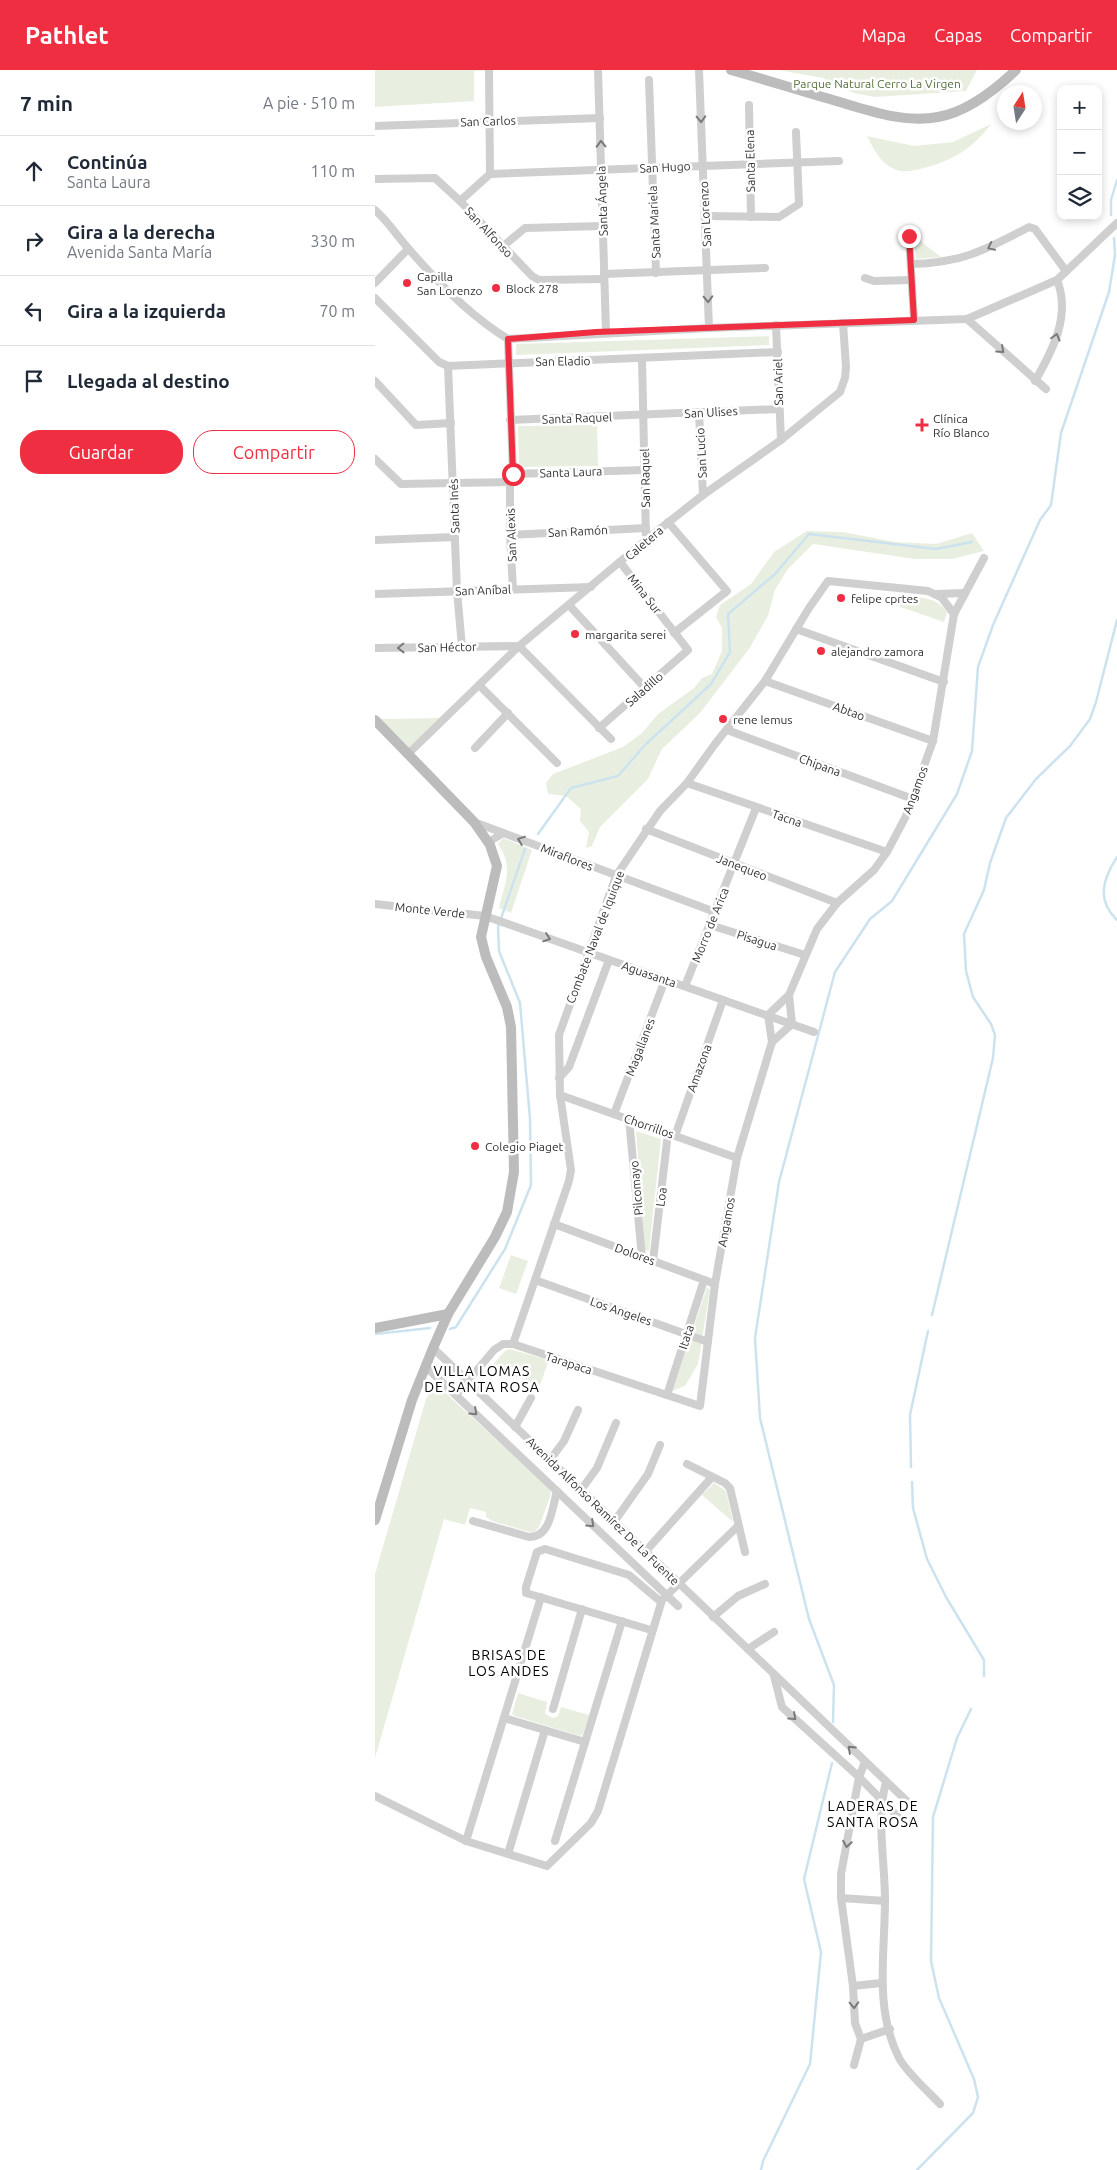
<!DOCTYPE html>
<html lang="es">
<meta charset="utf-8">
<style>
body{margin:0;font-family:Ubuntu,sans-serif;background:#f6f6f7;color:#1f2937}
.controls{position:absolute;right:15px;top:15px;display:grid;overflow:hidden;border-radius:10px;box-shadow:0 2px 8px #0003}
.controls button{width:45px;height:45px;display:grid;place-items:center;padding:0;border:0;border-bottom:1px solid #e0e1e3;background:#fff;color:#1f2937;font:25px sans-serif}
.compass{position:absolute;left:622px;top:15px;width:45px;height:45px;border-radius:50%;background:#fff;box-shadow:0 2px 8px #0003;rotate:12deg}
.stop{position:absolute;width:15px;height:15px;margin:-11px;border:4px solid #ef2e42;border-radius:50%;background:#fff}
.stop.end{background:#ef2e42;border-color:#fff;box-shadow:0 1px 5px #0008}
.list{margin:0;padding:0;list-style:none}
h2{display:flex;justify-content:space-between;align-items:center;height:65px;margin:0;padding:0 20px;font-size:21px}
h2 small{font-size:16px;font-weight:400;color:#747a83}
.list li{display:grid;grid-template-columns:32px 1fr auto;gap:15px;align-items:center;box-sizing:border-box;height:70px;padding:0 20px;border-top:1px solid #e0e1e3}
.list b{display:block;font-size:19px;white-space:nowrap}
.list p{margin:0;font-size:16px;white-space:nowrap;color:#747a83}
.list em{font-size:16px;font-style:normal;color:#747a83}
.actions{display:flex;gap:10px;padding:15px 20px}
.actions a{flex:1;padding:11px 0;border:1px solid #ef2e42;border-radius:20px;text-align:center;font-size:18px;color:#ef2e42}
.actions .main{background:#ef2e42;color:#fff}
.icon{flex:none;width:28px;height:28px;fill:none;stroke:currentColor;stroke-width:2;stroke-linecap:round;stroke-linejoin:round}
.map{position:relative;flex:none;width:742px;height:2100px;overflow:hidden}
header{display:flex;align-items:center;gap:30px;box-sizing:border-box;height:70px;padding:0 25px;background:#ef2e42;color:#fff}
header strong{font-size:24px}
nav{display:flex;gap:28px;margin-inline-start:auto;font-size:18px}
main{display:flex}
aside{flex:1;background:#fff}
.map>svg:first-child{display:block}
</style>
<header>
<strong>Pathlet</strong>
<nav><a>Mapa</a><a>Capas</a><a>Compartir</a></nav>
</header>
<main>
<aside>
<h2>7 min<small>A pie · 510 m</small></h2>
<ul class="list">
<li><svg class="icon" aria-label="ahead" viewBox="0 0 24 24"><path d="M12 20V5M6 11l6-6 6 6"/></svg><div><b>Continúa</b><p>Santa Laura</p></div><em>110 m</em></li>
<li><svg class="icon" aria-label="right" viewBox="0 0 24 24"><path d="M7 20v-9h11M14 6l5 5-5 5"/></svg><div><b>Gira a la derecha</b><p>Avenida Santa María</p></div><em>330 m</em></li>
<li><svg class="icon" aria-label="left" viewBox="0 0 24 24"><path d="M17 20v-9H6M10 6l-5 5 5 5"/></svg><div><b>Gira a la izquierda</b></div><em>70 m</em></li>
<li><svg class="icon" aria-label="arrive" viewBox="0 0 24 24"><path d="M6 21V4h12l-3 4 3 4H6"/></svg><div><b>Llegada al destino</b></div></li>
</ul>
<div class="actions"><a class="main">Guardar</a><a>Compartir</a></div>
</aside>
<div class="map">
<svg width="742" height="2100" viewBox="0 0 742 2100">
<rect width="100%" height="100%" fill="#fff"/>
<g fill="#e9efe0">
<polygon points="0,0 128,0 99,1 99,31 0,37"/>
<polygon points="403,0 602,0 591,21 500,27 479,23 448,8"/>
<path d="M616 54C598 79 575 92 545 99 536 101 528 103 519 99 505 93 498 78 492 66L539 76 578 72Z"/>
<polygon points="538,165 566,187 541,189"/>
<polygon points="394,266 394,275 141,285 141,274"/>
<polygon points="222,355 223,396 144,397 143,356"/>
<polygon points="432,461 468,462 520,472 561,474 597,463 609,481 577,489 540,489 438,474 412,500 400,520 393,546 374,579 325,643 287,679 273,709 225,757 217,776 211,778 214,762 205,751 206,739 191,726 173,724 171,713 178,704 248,677 267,663 283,644 319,618 327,608 337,604 347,581 347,558 341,547 345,535 376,514 399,482"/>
<path d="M530 526C546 528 562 527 572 542L569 552 517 534 523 527Z"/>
<polygon points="67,648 31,680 3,649"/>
<path d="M128 768 157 780 136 843 124 838C130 812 139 797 123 774Z"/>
<polygon points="261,1061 286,1069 274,1181 270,1180"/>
<polygon points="136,1185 153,1191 141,1224 124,1218"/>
<polygon points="332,1217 335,1220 323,1294 310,1316 297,1321"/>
<polygon points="134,1279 174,1290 165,1315 115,1298 130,1281"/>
<polygon points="58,1316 63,1316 174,1418 176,1424 164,1457 158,1463 117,1451 111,1447 111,1442 95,1438 90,1455 69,1449 0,1688 0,1504 51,1329"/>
<polygon points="339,1413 351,1421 358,1452 327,1425"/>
<polygon points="143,1623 172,1632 170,1644 178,1648 183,1646 186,1637 214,1645 208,1664 205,1666 140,1646 137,1644"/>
</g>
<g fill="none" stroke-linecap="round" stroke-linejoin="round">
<g stroke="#cce3ef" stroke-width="2.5">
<polyline points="736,145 736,130 742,110"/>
<polyline points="163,764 196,718 243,706 270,675 336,614 355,582 353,544 400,504 434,464 561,479 597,472"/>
<path d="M742 787C728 809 721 830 742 850"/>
<polyline points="557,1245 618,988 620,965 616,954 598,927 591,901 589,864 609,820 615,793 631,748 661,709 695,676 715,649 721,632 742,550"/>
<polyline points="75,1259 81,1257 130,1179 156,1115 155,1049 145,933 124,881 123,857 150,779"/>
<polyline points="0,1264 55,1258"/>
<polyline points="536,1397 535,1345 553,1261"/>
<polyline points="537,1412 538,1438 552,1489 571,1527 609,1590 609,1606"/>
<polyline points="458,1652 459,1615 434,1549 385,1348 380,1268 404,1112 460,902 495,849 517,831 582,724 597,681 603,597 618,555 665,450 676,435 686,363 734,222 740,185 739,168"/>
<polyline points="386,2100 388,2091 435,1994 446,1882 429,1809 457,1693"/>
<polyline points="542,2100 598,2043 603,2027 599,2009 564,1928 556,1891 558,1747 582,1668 596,1639"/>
</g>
<g stroke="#cfcfcf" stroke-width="8">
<polyline points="114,0 115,104"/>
<polyline points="223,0 231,262"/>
<polyline points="324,0 334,258"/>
<polyline points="274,10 281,203"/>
<polyline points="374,35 376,147"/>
<polyline points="0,56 225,48"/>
<polyline points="115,104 464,91"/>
<polyline points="0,109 60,108 85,131 157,206 164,210 229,209"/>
<polyline points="85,131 115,104"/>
<path d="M0 140C13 151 22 166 33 178 62 212 95 246 133 269L334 258 592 249 682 210 742 153"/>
<polyline points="330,146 404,147 424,134 421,62"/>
<polyline points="529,163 534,166 539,250"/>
<polyline points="127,177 150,158 227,156"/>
<path d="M536 194C587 193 610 180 654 157L660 159 691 201"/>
<polyline points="229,204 390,198"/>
<polyline points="490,208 499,211 536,210"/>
<polyline points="0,213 33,179"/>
<polyline points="0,228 64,292 73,296 403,282"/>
<polyline points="592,249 671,319"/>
<polyline points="401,255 406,370"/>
<polyline points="133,269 138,404 135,412 135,465 138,519"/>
<polyline points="267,289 271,470"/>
<polyline points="73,296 82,521 87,577"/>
<polyline points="0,311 41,355 76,353"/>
<path d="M660 311C678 280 696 245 682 210"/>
<polyline points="324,342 328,425"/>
<polyline points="135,350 404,339"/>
<polyline points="0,389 26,414 135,412"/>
<polyline points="138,404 270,400"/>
<polyline points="293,452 352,521 299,563"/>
<polyline points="135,465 271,458"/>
<polyline points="0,470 80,467"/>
<polyline points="0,524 216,517"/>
<polyline points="561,524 590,523"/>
<polyline points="194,535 270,618"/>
<polyline points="421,559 569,612"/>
<polyline points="0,578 144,576 236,669"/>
<polyline points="390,611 558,671"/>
<polyline points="104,615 182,693"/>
<polyline points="224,658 313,580 245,492"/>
<polyline points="352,660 538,729"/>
<polyline points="100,678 133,643"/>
<polyline points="33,684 144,576 271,470 328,425 406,370 465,322 470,308 471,297 468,253"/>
<polyline points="312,713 512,782"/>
<polyline points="99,752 340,842"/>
<polyline points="271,759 462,833"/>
<polyline points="114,772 128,763"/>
<polyline points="0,834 110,846 439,962"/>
<polyline points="335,855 430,885"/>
<polyline points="310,916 381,738"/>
<polyline points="397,972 393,945 414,925"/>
<polyline points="184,1008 194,997 234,890"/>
<polyline points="185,1025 362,1088"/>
<polyline points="239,1044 290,910"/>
<polyline points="254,1049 267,1187"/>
<polyline points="300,1066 348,930"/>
<polyline points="179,1154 340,1214"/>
<polyline points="278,1191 293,1063"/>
<polyline points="160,1210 333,1272"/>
<polyline points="138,1274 194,1111 196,1100 185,1025 184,965 241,806 285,741 312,713 340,674 390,611 434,538 453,511 553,521 567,528 579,544"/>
<polyline points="58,1278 537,1736"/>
<polyline points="50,1296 303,1536"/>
<polyline points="81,1325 119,1280 128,1274 138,1274 325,1336 340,1214 362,1088 397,972 417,954 414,925 442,859 462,833 499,800 512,782 531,746 558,671 579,544 609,488"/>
<polyline points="292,1325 329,1210"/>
<polyline points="140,1357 156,1328"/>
<polyline points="175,1390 189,1371 203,1340"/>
<polyline points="312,1394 350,1413 355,1418 370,1482"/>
<polyline points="206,1420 222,1398 241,1353"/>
<path d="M98 1451 154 1467C176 1467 177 1438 182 1421"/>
<polyline points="239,1452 273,1404 285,1375"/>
<polyline points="270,1482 337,1407"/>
<polyline points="338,1547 363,1526 390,1514"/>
<polyline points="276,1560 151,1523 151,1517 162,1482 170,1479 254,1505 286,1532"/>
<polyline points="373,1579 399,1562"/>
<polyline points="399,1606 407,1637 484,1707 529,1753"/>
<polyline points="178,1639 207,1539"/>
<polyline points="129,1648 210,1672"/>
<path d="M511 1712C501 1749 510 1792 510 1830 510 1883 499 1939 524 1988 532 2003 553 2021 565 2034"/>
<polyline points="0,1726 91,1771 172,1796 216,1753 223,1741 287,1530 363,1456"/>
<polyline points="91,1771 166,1527"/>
<polyline points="180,1771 247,1551"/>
<polyline points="133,1784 170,1660"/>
<polyline points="466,1828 510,1831"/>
<polyline points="478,1916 506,1913"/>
<polyline points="486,1969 480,1953 478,1916 466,1828 466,1804 484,1707 490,1692"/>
<polyline points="486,1969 515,1959"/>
<polyline points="479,1995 486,1969"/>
</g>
<g stroke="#bcbcbc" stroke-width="10">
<path d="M356 0C388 9 420 19 451 28 487 38 526 54 563 47 592 42 620 20 641 0"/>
<polyline points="0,650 99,752 115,775 122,796 106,867 111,887 132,937 136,957 139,1102 132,1142 120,1167 73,1244 58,1278 37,1330 0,1450"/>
<polyline points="0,1258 73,1244"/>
</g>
</g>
<defs><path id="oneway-chevron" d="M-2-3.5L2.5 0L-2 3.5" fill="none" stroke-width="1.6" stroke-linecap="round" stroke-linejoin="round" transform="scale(1.25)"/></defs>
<g stroke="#797979">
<use href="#oneway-chevron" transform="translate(326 49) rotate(88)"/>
<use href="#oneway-chevron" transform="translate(226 74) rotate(-91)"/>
<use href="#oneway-chevron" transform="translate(616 177) rotate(154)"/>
<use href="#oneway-chevron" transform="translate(333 229) rotate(88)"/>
<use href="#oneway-chevron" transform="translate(681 267) rotate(-75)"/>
<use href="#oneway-chevron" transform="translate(626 280) rotate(42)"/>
<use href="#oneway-chevron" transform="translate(26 578) rotate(179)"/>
<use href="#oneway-chevron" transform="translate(146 770) rotate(-159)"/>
<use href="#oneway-chevron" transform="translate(172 868) rotate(19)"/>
<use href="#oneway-chevron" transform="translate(99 1342) rotate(43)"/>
<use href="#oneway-chevron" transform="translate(216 1454) rotate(43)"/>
<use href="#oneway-chevron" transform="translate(418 1647) rotate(42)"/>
<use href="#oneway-chevron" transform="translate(476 1679) rotate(-137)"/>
<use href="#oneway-chevron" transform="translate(472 1774) rotate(100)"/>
<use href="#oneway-chevron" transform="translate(479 1935) rotate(88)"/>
</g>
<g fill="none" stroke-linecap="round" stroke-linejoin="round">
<polyline stroke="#ef2e42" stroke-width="6" points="138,404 133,269 221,262 539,250 534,166"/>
</g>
<g fill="#ef2e42" stroke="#fff" stroke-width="2">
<circle cx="32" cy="213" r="5"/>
<circle cx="121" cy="218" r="5"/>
<path d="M544.5 347.5h5v5h5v5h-5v5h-5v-5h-5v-5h5z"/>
<circle cx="466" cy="528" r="5"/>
<circle cx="200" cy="564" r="5"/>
<circle cx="446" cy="581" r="5"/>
<circle cx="348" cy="649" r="5"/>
<circle cx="100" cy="1076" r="5"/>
</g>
<g text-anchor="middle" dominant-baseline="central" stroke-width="5" stroke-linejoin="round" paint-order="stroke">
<g font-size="12" fill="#57713c" stroke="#fff">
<text x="502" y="13">Parque Natural Cerro La Virgen</text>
</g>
<g font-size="12" fill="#323232" stroke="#fff">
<text transform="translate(113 51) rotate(-2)">San Carlos</text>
<text transform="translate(375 91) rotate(-91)">Santa Elena</text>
<text transform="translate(290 97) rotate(-3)">San Hugo</text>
<text transform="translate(227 131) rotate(-92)">Santa Ángela</text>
<text transform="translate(330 144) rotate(-93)">San Lorenzo</text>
<text transform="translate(279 152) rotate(-93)">Santa Mariela</text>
<text transform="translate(114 162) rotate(47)">San Alfonso</text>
<text transform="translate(188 291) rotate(-1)">San Eladio</text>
<text transform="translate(403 312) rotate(-91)">San Ariel</text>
<text transform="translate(336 342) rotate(-3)">San Ulises</text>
<text transform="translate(202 348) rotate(-2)">Santa Raquel</text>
<text transform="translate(326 383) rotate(-93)">San Lucio</text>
<text transform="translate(196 402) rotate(-2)">Santa Laura</text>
<text transform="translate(270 408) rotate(-91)">San Raquel</text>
<text transform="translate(79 436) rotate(-92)">Santa Inés</text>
<text transform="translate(203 461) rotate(-3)">San Ramón</text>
<text transform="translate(136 465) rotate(-92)">San Alexis</text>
<text transform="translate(269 473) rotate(-40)">Caletera</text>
<text transform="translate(108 520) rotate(-2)">San Aníbal</text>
<text transform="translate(270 524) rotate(52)">Mina Sur</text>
<text transform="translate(72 577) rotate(-1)">San Héctor</text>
<text transform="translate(269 619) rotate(-41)">Saladillo</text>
<text transform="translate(474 641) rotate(20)">Abtao</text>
<text transform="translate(445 695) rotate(20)">Chipana</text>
<text transform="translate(540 720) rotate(-69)">Angamos</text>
<text transform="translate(412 748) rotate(19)">Tacna</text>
<text transform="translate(192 787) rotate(21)">Miraflores</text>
<text transform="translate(367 797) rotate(21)">Janequeo</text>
<text transform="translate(55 840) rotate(6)">Monte Verde</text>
<text transform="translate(335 855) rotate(-68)">Morro de Arica</text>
<text transform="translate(220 867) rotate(-69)">Combate Naval de Iquique</text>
<text transform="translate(382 870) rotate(18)">Pisagua</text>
<text transform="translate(274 904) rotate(19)">Aguasanta</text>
<text transform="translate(265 977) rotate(-69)">Magallanes</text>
<text transform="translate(324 998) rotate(-70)">Amazona</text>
<text transform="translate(274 1056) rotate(19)">Chorrillos</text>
<text transform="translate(261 1118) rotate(-95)">Pilcomayo</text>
<text transform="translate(286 1127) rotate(-83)">Loa</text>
<text transform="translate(351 1152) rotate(-80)">Angamos</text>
<text transform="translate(260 1184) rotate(20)">Dolores</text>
<text transform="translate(246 1241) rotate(19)">Los Angeles</text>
<text transform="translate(311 1267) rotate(-72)">Itata</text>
<text transform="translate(194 1293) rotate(18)">Tarapaca</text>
<text transform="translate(228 1441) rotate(44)">Avenida Alfonso Ramírez De La Fuente</text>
</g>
<g font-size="12" fill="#323232" stroke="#fff" text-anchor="start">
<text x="42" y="206">Capilla<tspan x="42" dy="14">San Lorenzo</tspan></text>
<text x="131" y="218">Block 278</text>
<text x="558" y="348">Clínica<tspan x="558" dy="14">Río Blanco</tspan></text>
<text x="476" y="528">felipe cprtes</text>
<text x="210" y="564">margarita serei</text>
<text x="456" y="581">alejandro zamora</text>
<text x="358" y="649">rene lemus</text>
<text x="110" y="1076">Colegio Piaget</text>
</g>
<g font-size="14" letter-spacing="1" fill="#000" stroke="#fff">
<text x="107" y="1301">VILLA LOMAS<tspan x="107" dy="16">DE SANTA ROSA</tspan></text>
<text x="134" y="1585">BRISAS DE<tspan x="134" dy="16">LOS ANDES</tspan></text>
<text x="498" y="1736">LADERAS DE<tspan x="498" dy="16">SANTA ROSA</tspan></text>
</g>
</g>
</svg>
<div class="controls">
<button>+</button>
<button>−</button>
<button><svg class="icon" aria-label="layers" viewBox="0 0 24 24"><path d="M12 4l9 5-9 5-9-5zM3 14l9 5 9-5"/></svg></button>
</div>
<svg class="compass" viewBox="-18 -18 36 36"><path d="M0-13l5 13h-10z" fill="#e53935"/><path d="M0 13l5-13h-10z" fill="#747a83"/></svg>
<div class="stop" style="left:138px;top:404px"></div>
<div class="stop end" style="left:534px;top:166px"></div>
</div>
</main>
